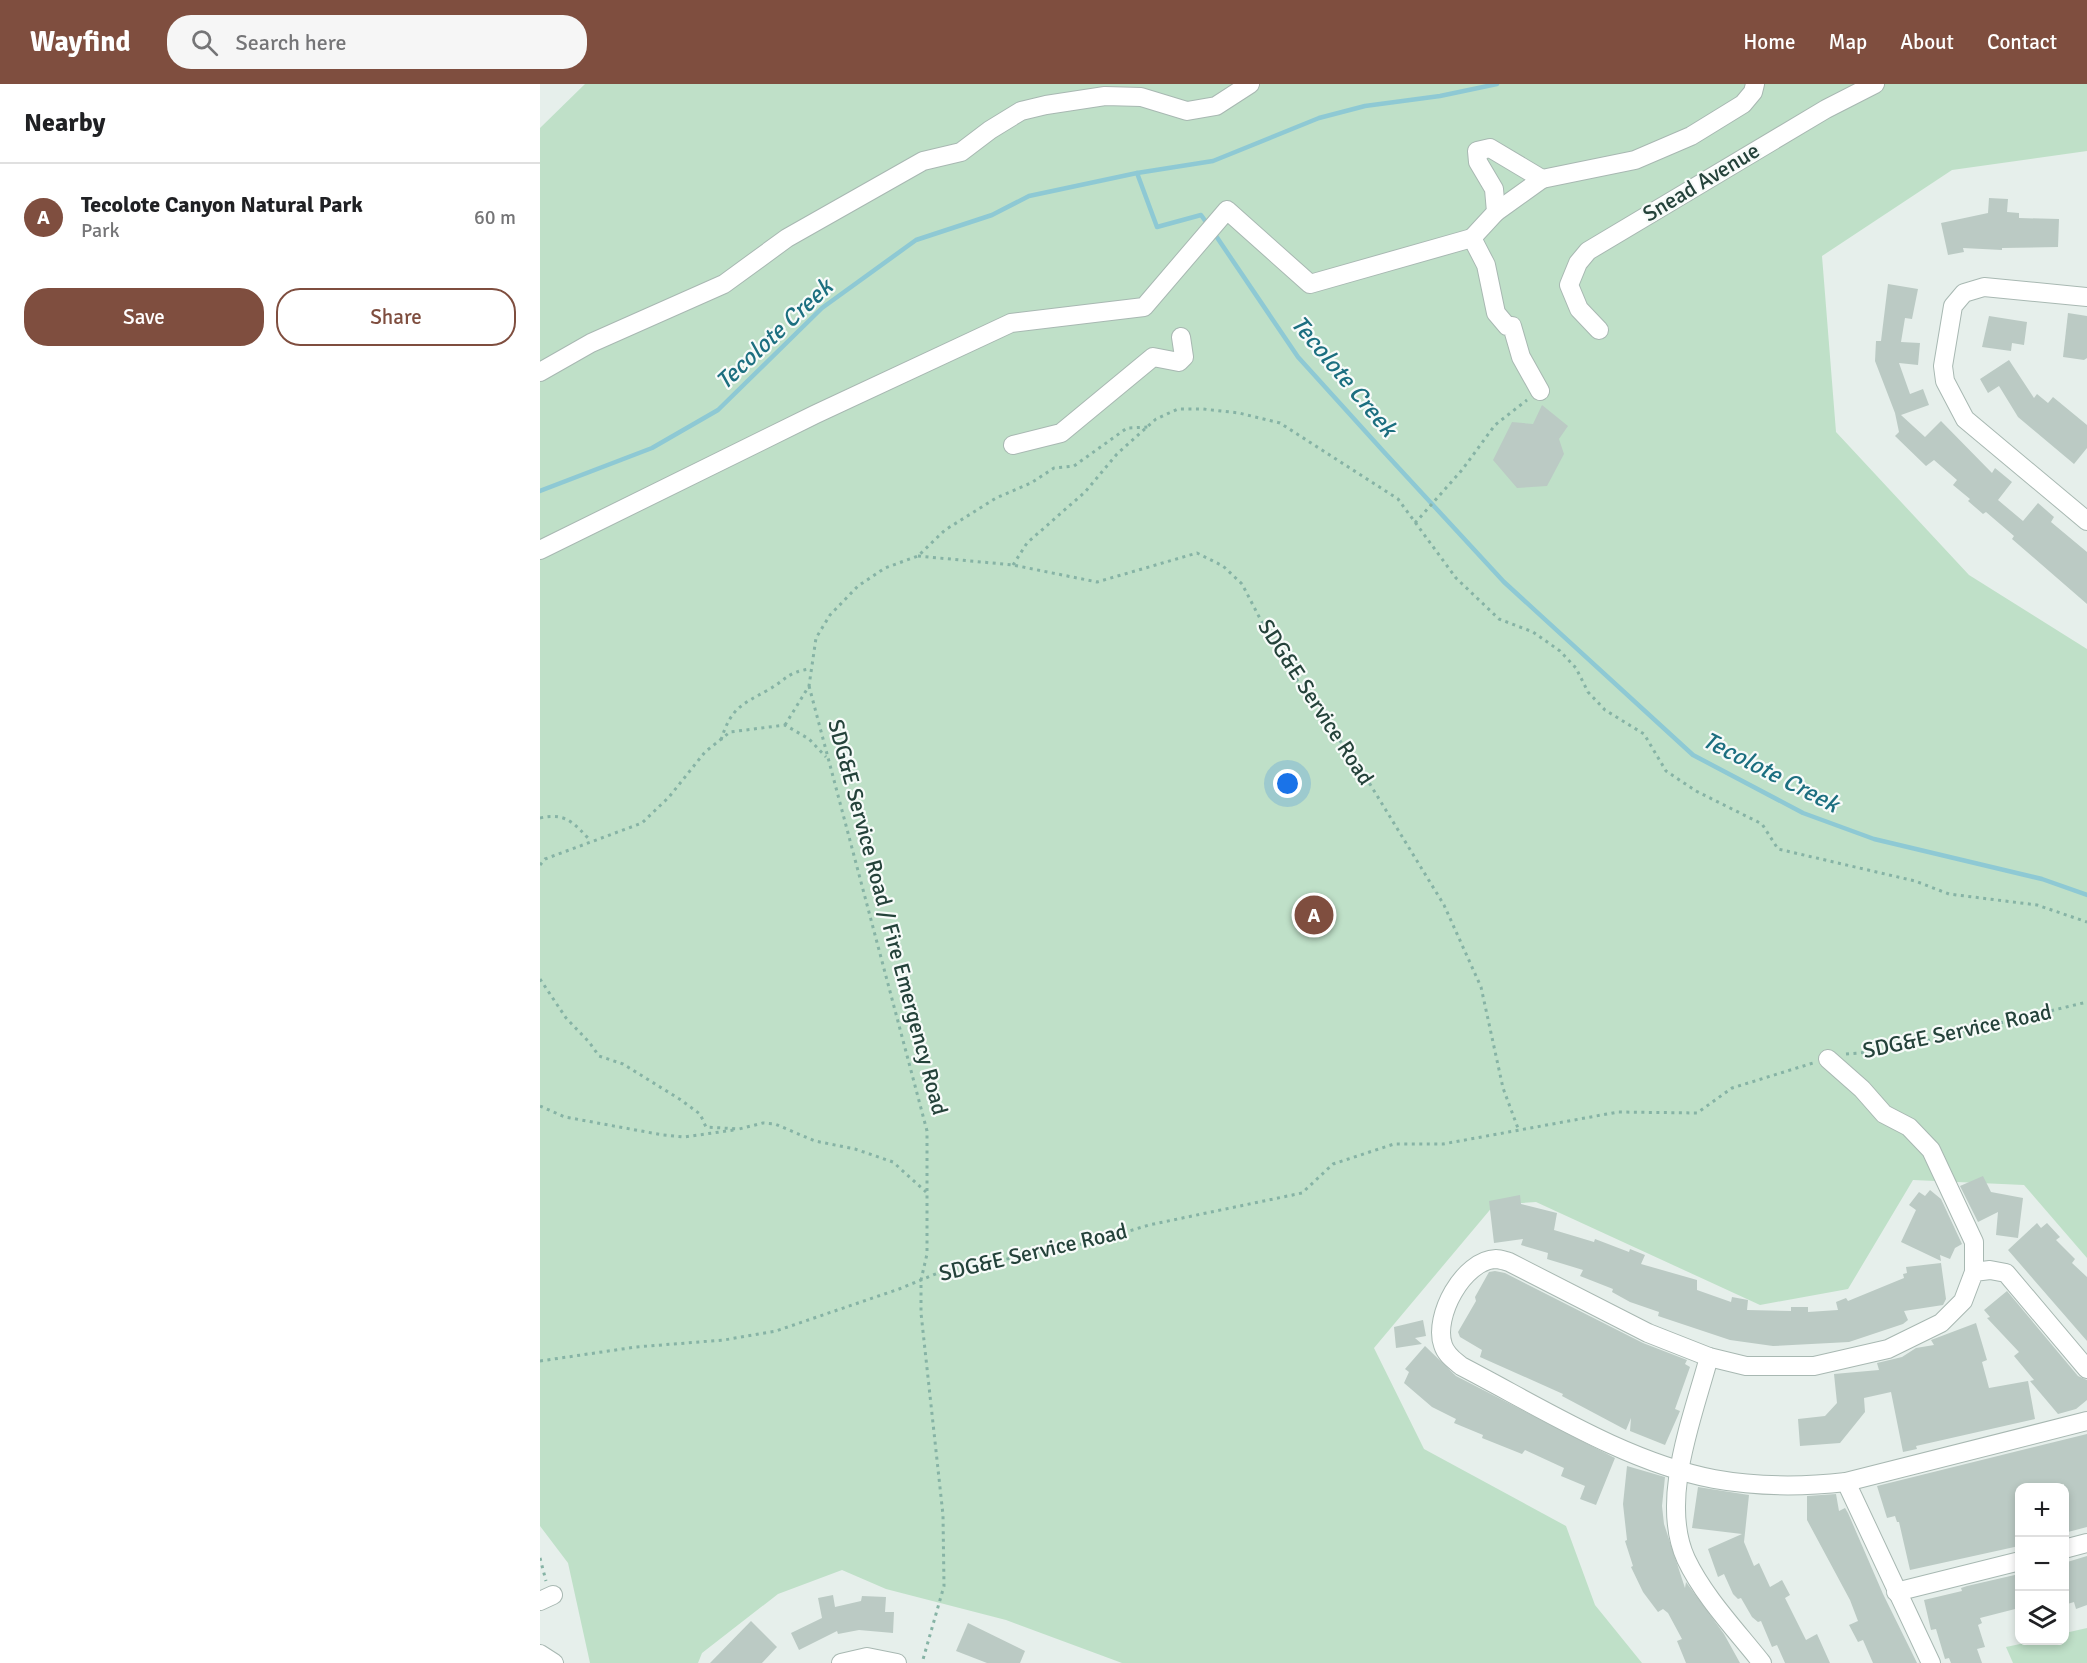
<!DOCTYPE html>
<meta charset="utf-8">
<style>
body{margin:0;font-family:Signika,sans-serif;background:#f6f6f6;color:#202124}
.controls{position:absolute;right:18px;bottom:18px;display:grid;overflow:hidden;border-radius:12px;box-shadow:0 3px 9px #0003}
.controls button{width:54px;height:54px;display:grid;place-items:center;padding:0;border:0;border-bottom:2px solid #e0e0e0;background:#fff;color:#202124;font:30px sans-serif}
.you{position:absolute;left:748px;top:700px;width:21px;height:21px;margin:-15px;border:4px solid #fff;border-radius:50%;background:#1a73e8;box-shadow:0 0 0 9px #1a73e833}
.badge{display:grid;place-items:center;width:39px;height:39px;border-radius:50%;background:#7f4e3f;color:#fff;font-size:20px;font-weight:700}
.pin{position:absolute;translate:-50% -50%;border:3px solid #fff;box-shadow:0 2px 6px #0006}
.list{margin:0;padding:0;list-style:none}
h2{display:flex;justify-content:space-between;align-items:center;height:78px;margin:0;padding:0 24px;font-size:26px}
h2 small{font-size:20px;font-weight:400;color:#757577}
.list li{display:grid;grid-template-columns:39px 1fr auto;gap:18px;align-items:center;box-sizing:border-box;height:108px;padding:0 24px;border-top:2px solid #e0e0e0}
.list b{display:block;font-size:22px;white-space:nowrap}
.list p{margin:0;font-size:20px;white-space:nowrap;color:#757577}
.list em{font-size:20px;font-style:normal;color:#757577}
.actions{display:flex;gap:12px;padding:18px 24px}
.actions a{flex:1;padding:14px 0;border:2px solid #7f4e3f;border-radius:24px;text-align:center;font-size:21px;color:#7f4e3f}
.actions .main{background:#7f4e3f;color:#fff}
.icon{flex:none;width:33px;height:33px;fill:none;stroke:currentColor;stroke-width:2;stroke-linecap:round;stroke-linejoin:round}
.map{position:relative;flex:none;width:1547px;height:1579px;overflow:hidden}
header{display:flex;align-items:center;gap:36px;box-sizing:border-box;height:84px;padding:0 30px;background:#7f4e3f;color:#fff}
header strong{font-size:28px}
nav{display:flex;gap:33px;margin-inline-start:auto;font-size:21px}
.search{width:420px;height:54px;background:#f6f6f6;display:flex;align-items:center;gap:15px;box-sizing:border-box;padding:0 21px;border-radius:24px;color:#757577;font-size:22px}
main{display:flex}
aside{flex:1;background:#fff}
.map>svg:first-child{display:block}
</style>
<header>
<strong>Wayfind</strong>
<div class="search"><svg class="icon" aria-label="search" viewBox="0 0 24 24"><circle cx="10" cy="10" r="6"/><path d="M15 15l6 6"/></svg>Search here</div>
<nav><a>Home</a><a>Map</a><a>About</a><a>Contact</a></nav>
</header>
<main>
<aside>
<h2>Nearby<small></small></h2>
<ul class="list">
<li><span class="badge">A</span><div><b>Tecolote Canyon Natural Park</b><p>Park</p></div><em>60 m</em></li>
</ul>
<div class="actions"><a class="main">Save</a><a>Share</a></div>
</aside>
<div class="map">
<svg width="1547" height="1579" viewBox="0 0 1547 1579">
<rect width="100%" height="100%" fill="#e6efeb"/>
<g fill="#bfe0c8">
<polygon points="45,0 1547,0 1547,67 1412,86 1282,172 1296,348 1429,491 1547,565 1547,1174 1484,1101 1373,1096 1308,1205 1220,1221 996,1118 954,1121 834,1264 884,1365 1026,1442 1055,1521 1102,1579 582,1579 466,1536 346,1505 302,1486 238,1510 162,1569 158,1579 50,1579 28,1479 0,1442 0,44"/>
<polygon points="1547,1544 1547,1579 1473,1579 1466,1563 1494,1557 1524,1556 1525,1549"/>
</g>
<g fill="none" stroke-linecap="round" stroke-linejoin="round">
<g stroke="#8ec9d4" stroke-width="4.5">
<polyline points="597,89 673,77 779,34 825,22 900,12 957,0"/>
<polyline points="674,149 758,273 844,368 964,498 1153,671 1263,729 1334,755 1502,795 1547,811"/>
<polyline points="0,407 112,364 178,326 282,224 376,156 452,131 489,112 597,89 617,143 661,131 669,142"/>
</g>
</g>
<g fill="#bbcac4">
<polygon points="1449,114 1468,115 1467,128 1479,129 1479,134 1519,135 1518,163 1462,164 1462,166 1423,164 1424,168 1408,171 1401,139 1448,129"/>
<polygon points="1348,200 1378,205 1372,235 1365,234 1361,258 1380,259 1378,281 1359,279 1370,310 1383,305 1389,321 1361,331 1385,353 1401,337 1452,389 1455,384 1472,398 1458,416 1483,437 1498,419 1514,433 1511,438 1547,468 1547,520 1472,455 1474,452 1446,428 1443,430 1428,417 1430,415 1413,401 1417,396 1394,376 1386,382 1355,352 1359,348 1355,329 1335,277 1336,257 1341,257"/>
<polygon points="1528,229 1547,232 1547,274 1544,276 1523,273"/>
<polygon points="1449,232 1487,238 1484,261 1472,259 1471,267 1442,263"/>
<polygon points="1469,276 1494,314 1497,310 1508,319 1513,313 1547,341 1547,364 1534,380 1478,333 1459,302 1448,309 1440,295"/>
<polygon points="1002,321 1028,342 1019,355 1024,370 1007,402 977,404 953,376 972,338 993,340"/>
<polygon points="1443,1092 1451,1108 1483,1114 1478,1154 1456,1151 1458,1128 1438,1138 1420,1102"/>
<polygon points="1390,1106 1401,1115 1422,1160 1415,1164 1410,1175 1400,1171 1401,1177 1361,1158 1376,1126 1369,1121 1379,1108 1385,1112"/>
<polygon points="980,1111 981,1120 1017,1129 1014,1146 1054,1158 1055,1155 1089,1168 1090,1165 1105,1171 1101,1180 1157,1196 1157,1206 1191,1218 1192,1213 1208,1216 1207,1226 1251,1227 1251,1223 1268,1223 1268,1228 1298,1226 1296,1218 1306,1214 1308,1217 1364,1194 1363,1190 1367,1189 1366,1183 1401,1179 1406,1215 1403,1221 1364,1227 1368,1236 1363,1240 1309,1258 1233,1262 1190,1256 1118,1232 1119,1228 1090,1218 1072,1208 1073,1205 1040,1192 1043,1186 1007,1175 1008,1169 981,1161 983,1155 954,1159 949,1117"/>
<polygon points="1497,1139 1501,1144 1507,1139 1520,1153 1516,1156 1535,1175 1532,1179 1547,1193 1547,1257 1468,1166"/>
<polygon points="955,1187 965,1189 1103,1259 1147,1276 1145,1280 1150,1283 1135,1325 1140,1327 1125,1361 1090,1347 1091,1334 1086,1346 1022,1312 1023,1310 940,1273 942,1266 920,1253 918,1248 936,1217 935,1213 949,1188"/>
<polygon points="1467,1207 1538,1292 1547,1296 1547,1316 1536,1325 1518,1330 1490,1297 1494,1296 1474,1272 1479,1268 1447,1234 1450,1233 1444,1226"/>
<polygon points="883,1236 886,1252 875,1254 882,1260 856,1264 854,1243"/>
<polygon points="1436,1239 1447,1276 1442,1278 1449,1304 1488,1297 1495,1335 1376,1362 1377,1365 1363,1368 1351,1308 1324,1314 1325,1328 1300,1359 1260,1362 1258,1335 1285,1332 1297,1319 1294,1290 1339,1286 1337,1279 1362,1273 1376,1264 1394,1261 1391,1256"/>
<polygon points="885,1262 916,1292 1075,1374 1056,1421 1040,1415 1045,1402 1021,1392 1024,1384 985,1366 982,1370 942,1354 943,1351 914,1339 916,1335 892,1323 864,1299 869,1288 865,1285"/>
<polygon points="1547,1350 1547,1443 1528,1448 1524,1432 1524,1400 1479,1404 1479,1462 1370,1486 1359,1438 1357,1438 1355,1432 1347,1434 1337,1402"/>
<polygon points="1087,1382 1125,1393 1122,1422 1124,1440 1145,1504 1146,1498 1184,1550 1200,1579 1146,1579 1137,1557 1142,1555 1128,1529 1123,1525 1118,1528 1103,1508 1091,1483 1093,1482 1085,1457 1087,1456 1083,1420"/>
<polygon points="1158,1403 1209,1411 1204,1458 1214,1482 1219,1479 1230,1503 1242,1496 1250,1511 1245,1514 1266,1556 1277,1550 1290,1579 1245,1579 1237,1561 1232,1563 1221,1537 1218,1538 1212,1533 1201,1514 1198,1515 1193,1510 1184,1490 1178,1493 1168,1465 1202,1450 1152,1444"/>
<polygon points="1296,1410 1299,1427 1305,1424 1308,1429 1343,1510 1377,1579 1333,1579 1323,1556 1318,1558 1309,1541 1318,1537 1310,1516 1267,1436 1267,1412"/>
<polygon points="1547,1472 1547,1521 1536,1525 1534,1518 1524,1521 1524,1479"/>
<polygon points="1479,1490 1479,1524 1440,1534 1442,1539 1438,1541 1445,1563 1437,1565 1442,1579 1411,1579 1409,1574 1405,1575 1396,1545 1391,1546 1384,1516 1422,1507 1421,1504 1427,1502"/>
<polygon points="293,1511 295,1523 321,1517 322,1512 346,1513 345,1528 354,1528 353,1549 319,1546 298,1550 297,1547 259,1566 251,1549 282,1534 278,1514"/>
<polygon points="211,1537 237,1563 222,1579 170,1579"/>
<polygon points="428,1539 485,1567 480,1579 447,1579 416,1567"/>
</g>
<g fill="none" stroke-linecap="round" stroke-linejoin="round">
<g stroke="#a8b8b2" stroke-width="20">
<g id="minor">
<polyline points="956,128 1002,95"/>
<polyline points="1547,213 1444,203 1424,209 1413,222 1403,282 1405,297 1425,335 1547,437"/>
<polyline points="1059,246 1039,225 1029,201 1038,179 1048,167 1286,25 1335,0"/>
<polyline points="0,288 51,259 184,200 247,154 383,77 421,68 450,46 481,27 506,21 565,12 601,13 647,27 676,22 710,0"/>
<polyline points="1000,307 981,273 972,242 967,242 956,229 946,181 932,154 956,128 954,105 938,78 937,67 950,64 1002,95 1095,76 1151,52 1203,20 1213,8 1215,0"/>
<polyline points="473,361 521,349 613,273 639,278 644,273 641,253"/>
<polyline points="0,466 276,330 471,239 604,223 687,126 770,200 932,154"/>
<polyline points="1288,975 1322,1005 1344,1030 1369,1043 1391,1066 1434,1158 1434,1188"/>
<path d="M1169 1273C1153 1333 1119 1416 1146 1475 1164 1513 1196 1546 1222 1579"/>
<path d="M1547 1285 1466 1189 1450 1186 1434 1188 1423 1217 1401 1239 1348 1265 1274 1282H1206L1169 1273 1108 1249 969 1178C965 1177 960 1175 956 1175 923 1176 893 1233 903 1261 906 1271 914 1276 921 1282 1000 1323 1086 1378 1174 1395 1218 1403 1262 1403 1306 1398L1547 1337"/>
<polyline points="1306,1398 1391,1579"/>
<polyline points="1524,1465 1547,1459"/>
<polyline points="1356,1508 1480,1477"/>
<polyline points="0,1517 13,1511"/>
<polyline points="0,1570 14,1579"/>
<polyline points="301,1579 327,1573 357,1579"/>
</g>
</g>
<g stroke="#86b3a5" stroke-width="3" stroke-dasharray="3 4.5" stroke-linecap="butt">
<polyline points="875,439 922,386 955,341 987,316"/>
<polyline points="378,472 473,481 557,498 657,469 683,482 702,500 738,569 825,692 904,821 941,903 963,1004 979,1047"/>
<polyline points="473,481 487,459 545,408 577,370 616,335 638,325 663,325 699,329 740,339 858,415 916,494 959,535 993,548 1020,567 1036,584 1048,608 1065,626 1104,650 1126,687 1156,707 1222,740 1238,765 1375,797 1409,810 1497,821 1547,838"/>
<polyline points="269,602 387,1047 387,1170 381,1196 381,1229 403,1431 404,1502 382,1579"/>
<polyline points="245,641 269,602 276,554 290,531 318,502 345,484 378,472 405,446 456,414 491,399 514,384 534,382 587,344 608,343"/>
<path d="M181 656C191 624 201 621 228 606 246 596 247 588 270 585"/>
<path d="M0 734C27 728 34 740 51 757"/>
<polyline points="0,781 5,775 102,739 129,713 165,668 190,648 245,641 269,655 286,673"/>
<polyline points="0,895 26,934 49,958 59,972 83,980 141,1016 160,1030 166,1043 199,1045 223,1039 235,1040 275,1057 315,1065 353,1078 386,1108"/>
<polyline points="1306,970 1344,967 1547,918"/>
<polyline points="0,1022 25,1033 123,1051 144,1053 194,1046"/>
<polyline points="0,1277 96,1263 184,1256 236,1247 359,1205 398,1189 556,1157 609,1141 762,1109 793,1080 854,1060 903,1060 1078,1028 1157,1029 1192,1004 1273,979"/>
<polyline points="0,1474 6,1497"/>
</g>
<use href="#minor" stroke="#fff" stroke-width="18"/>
</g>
<g text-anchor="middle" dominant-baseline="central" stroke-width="4.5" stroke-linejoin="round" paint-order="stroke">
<g font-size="22" fill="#24423a" stroke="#f7fbf9">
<text transform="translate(1161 98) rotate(-31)">Snead Avenue</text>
<text transform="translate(776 618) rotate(57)">SDG&amp;E Service Road</text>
<text transform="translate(348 833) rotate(75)">SDG&amp;E Service Road / Fire Emergency Road</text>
<text transform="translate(1417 947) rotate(-12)">SDG&amp;E Service Road</text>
<text transform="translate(493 1168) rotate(-13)">SDG&amp;E Service Road</text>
</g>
<g font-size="24" font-style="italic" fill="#1c6f80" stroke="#f7fbf9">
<text transform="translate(234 250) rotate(-43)">Tecolote Creek</text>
<text transform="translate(804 292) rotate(50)">Tecolote Creek</text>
<text transform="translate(1231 688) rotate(27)">Tecolote Creek</text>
</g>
</g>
</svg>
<div class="controls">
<button>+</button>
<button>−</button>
<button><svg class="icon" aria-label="layers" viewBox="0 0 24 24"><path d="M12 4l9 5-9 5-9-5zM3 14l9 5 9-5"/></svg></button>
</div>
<div class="you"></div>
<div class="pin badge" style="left:774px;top:831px">A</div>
</div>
</main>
